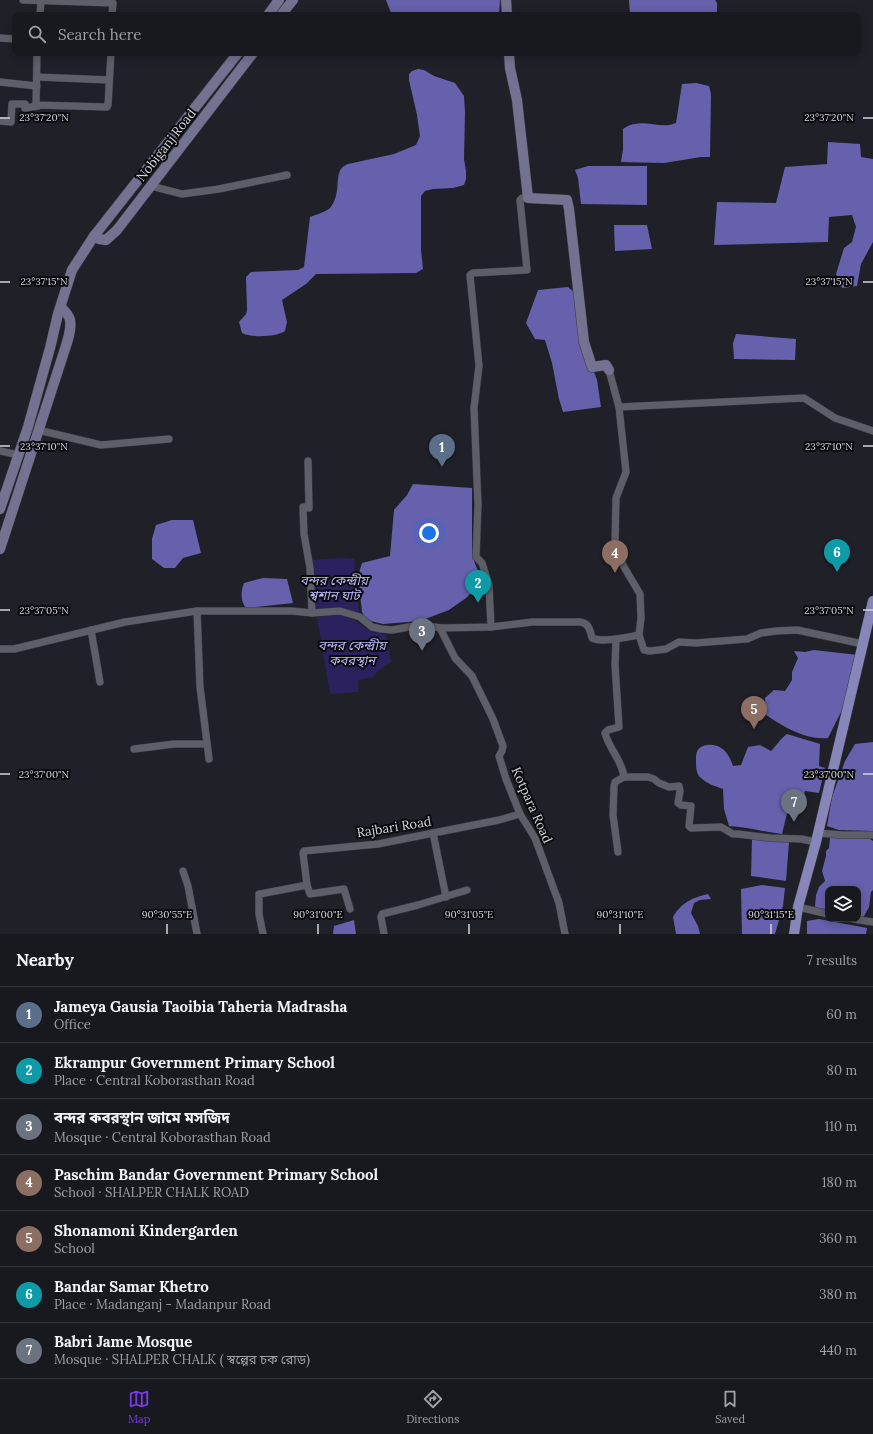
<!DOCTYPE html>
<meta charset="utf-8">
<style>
body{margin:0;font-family:Lora,"Noto Sans Bengali",serif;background:#25252c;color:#f1f3f6}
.controls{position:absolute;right:12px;bottom:12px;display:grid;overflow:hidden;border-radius:8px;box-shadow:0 2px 10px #0003}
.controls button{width:36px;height:36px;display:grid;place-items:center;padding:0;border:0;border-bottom:1px solid #36373d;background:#18181f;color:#f1f3f6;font:20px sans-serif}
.you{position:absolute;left:429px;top:533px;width:14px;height:14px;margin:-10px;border:3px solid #fff;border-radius:50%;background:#1a73e8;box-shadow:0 0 0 6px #1a73e833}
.badge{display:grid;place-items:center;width:26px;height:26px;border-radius:50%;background:#7c3aed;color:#fff;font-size:13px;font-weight:700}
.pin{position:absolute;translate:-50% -33px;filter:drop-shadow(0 1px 2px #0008)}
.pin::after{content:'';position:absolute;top:21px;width:14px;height:12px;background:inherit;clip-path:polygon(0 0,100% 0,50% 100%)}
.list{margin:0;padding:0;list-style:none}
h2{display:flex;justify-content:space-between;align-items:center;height:52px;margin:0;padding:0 16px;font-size:17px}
h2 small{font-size:13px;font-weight:400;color:#9fa0a4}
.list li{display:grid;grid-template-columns:26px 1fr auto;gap:12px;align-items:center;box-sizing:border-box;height:56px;padding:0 16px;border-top:1px solid #36373d}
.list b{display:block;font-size:15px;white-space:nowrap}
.list p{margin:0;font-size:13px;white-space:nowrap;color:#9fa0a4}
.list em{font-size:13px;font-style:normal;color:#9fa0a4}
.icon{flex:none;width:22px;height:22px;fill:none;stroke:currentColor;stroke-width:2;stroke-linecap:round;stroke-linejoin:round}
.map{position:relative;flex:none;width:873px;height:934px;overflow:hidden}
.search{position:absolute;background:#18181f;box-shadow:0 2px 10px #0003;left:12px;right:12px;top:12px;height:44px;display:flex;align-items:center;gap:10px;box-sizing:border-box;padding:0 14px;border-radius:8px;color:#9fa0a4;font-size:15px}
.sheet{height:444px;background:#18181f}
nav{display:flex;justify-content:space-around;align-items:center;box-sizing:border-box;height:56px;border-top:1px solid #36373d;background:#18181f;font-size:11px;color:#9fa0a4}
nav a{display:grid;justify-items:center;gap:2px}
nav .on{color:#7c3aed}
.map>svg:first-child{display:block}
</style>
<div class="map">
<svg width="873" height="934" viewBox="0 0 873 934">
<rect width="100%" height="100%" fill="#202029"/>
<g fill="#2c215f">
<polygon points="342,558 354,559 359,614 313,609 311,560"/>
<polygon points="342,615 356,621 370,631 386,635 391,662 379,670 373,677 358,680 358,692 330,694 317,617"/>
</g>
<g fill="#6760ac">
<polygon points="386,0 500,0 499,15 392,15"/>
<polygon points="629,0 715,0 717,3 717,15 630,15"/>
<path d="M418 69 424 70 434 76 455 83 464 96 465 112 464 159 466 171V179L464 185 453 188 433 189 425 191 421 196V250L423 269 416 273 316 274 306 284 282 300 287 322 285 331C276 337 252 338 242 333L239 322 246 314 247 310 246 277 251 272 298 270 304 267 310 217C317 214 324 213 330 208 341 195 335 178 341 169 343 166 346 165 348 164L394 154 416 145 420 136 417 115 409 80V74L412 71Z"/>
<path d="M696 83 709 86 711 94 710 157H701L664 163 621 162 623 149V129C626 127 631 124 635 124 649 121 663 129 676 123L682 84Z"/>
<polygon points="828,142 860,144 861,157 873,159 873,242 861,264 857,286 842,288 836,274 844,248 852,242 856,227 852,215 829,217 828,242 714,245 717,202 776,203 785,167 827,164"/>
<polygon points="588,166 647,166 647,205 581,204 578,178 575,170"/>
<polygon points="614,225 647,225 652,249 615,251"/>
<polygon points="568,287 581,298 585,348 597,380 601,407 563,412 559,399 552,363 545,340 535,339 526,323 538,290"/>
<polygon points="736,334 796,339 795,360 734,359 733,343"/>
<path d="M413 484 472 488V554C474 564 480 573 483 582L466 598 449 610 420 621 383 624 371 621 365 618 362 612 358 576 362 563 390 556 394 510 407 495Z"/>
<polygon points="172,520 193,520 201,553 183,558 175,568 164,568 152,559 152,539 156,525"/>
<path d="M263 578 287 579 293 603 246 608C240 601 241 590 244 583Z"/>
<path d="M814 650 858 655 842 710 828 738C805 740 784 727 766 715L765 698 774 690 785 691 792 680V672L798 658 794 651 805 652Z"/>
<path d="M787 734 820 744 819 766 825 768 819 793 805 791 801 806 789 805 782 834C764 832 747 827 729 826L724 809 723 789C715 786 707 784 701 778 697 775 696 769 696 764 696 754 695 747 707 745 721 743 729 753 733 766L741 765 748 747 760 745 771 751C777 745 780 739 787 734Z"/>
<polygon points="873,742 873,831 839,830 827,826 832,797 845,761 855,744"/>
<polygon points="847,836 871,836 870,839 873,841 873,890 871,892 869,907 863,918 858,919 858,889 828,889 828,913 818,910 815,906 816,895 819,887 825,881 822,871 826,856 826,851 829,848 830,838"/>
<polygon points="756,839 789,842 786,881 751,876 752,840"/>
<polygon points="762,885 785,888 783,906 775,934 742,934 741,889"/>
<path d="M708 894 711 899 700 900 694 903 691 913 698 926 700 934H676L673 917C682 902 692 898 708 894Z"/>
<polygon points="819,919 867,928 866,934 807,934 807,921"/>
<polygon points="354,920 356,934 333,934 334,926"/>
</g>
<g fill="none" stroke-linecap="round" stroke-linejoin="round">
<g stroke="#3a3a42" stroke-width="8">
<g id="street">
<polyline points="23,0 113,3 112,15"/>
<polyline points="40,15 41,0"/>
<polyline points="0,38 15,39"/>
<polyline points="37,53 36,105 107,107 108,105 111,53"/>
<polyline points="37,77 109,80"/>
<polyline points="0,82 37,86"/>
<polyline points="0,121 11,122 12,104 25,104 25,108 38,106"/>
<polyline points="151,186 182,194 219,189 287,175"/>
<polyline points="609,370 619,407 626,472 616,498 615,544 624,567 640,594 641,618 639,635"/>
<polyline points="619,407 804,398 835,418 873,431"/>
<polyline points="38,430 101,445 169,439"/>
<polyline points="0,451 18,455"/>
<polyline points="308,461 309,508 303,507 304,534 310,568 312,613"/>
<polyline points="197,611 200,687 209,759"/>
<polyline points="491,627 489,585 482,563 476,557 478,505 474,408 479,366 470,275 473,273 527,270 520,200 522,198 528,198"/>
<polyline points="440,628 455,658 472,676 493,719 503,746 502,751 499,756 506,779 520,814 535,838 559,903 565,934"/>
<polyline points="91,630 100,682"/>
<path d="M616 639 615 665 619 727 608 730 605 733C609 749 622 760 624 777H648L654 779 659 783 669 787 679 786 680 791 678 803 681 805 691 806 689 826 691 828 721 827 733 834H738L771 838 801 839 816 842"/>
<path d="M0 649H14L125 622 197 611H292L312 613 340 611 360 617 372 627 381 629 392 630 420 625 435 627 440 628 491 627 532 622H580C589 623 590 630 592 638 602 643 628 637 639 635L644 650 650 651 666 649 679 642 696 643 747 639 761 633 776 631 797 630 863 644"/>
<polyline points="134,749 174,744 207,744"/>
<polyline points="433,833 446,897"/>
<polyline points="818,833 843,835 873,835"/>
<polyline points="618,852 613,815 614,786 615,782 624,777"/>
<polyline points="183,871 188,886 197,934"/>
<polyline points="307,885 303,853 304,851 378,844 499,820 520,814"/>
<polyline points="798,907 828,914"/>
<polyline points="853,919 873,922"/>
<polyline points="263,934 259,914 259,894 260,894 307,885 310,894 344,889 350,909"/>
<polyline points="384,934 381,917 382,914 418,905 467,890"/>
</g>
</g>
<g stroke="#3a3a42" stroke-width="11">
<g id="secondary">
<polyline points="506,0 507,15"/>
<polyline points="268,15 279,0"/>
<polyline points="281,15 293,0"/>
<polyline points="509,53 510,68 517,100 528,198 567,200 569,209 584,342 592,367 606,365 609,370"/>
<polyline points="94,236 99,239 106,240 117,230 253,53"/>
<polyline points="0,509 28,427 50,348 58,314 72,270 94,236 238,53"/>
<path d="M0 549 63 355C66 345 72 331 70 320 69 315 65 311 61 307"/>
</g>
</g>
<g stroke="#3a3a42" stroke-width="11">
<polyline id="primary" points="794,934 798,907 816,842 873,601"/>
</g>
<use href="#street" stroke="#5e5e68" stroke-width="7"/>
<use href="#secondary" stroke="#737290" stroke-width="10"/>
<use href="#primary" stroke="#8885b9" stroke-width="10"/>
</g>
<path fill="none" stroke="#d3d3da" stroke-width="1.5" d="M0 118H10M863 118H873M0 282H10M863 282H873M0 446H10M863 446H873M0 610H10M863 610H873M0 774H10M863 774H873M167 924V934M318 924V934M469 924V934M620 924V934M771 924V934"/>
<g text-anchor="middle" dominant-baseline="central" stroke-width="4" stroke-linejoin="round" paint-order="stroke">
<g font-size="13" fill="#d3d3da" stroke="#0a0a0e">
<text transform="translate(166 145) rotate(-52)">Nobiganj Road</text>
<text transform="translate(532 805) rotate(66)">Kotpara Road</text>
<text transform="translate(394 827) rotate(-9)">Rajbari Road</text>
</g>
<g font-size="13" font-style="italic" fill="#bbb9f7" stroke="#0a0a0e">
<text x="334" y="580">বন্দর কেন্দ্রীয়<tspan x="334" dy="15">শ্বশান ঘাট</tspan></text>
<text x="352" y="645">বন্দর কেন্দ্রীয়<tspan x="352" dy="15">কবরস্থান</tspan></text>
</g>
</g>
<g font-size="10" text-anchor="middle" fill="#d3d3da" stroke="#0a0a0e" stroke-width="4" stroke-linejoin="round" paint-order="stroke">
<text x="44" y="121">23°37'20"N</text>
<text x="829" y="121">23°37'20"N</text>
<text x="44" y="285">23°37'15"N</text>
<text x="829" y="285">23°37'15"N</text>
<text x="44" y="450">23°37'10"N</text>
<text x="829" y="450">23°37'10"N</text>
<text x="44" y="614">23°37'05"N</text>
<text x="829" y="614">23°37'05"N</text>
<text x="44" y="778">23°37'00"N</text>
<text x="829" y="778">23°37'00"N</text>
<text x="167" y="918">90°30'55"E</text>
<text x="318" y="918">90°31'00"E</text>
<text x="469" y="918">90°31'05"E</text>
<text x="620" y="918">90°31'10"E</text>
<text x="771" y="918">90°31'15"E</text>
</g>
</svg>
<div class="controls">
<button><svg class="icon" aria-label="layers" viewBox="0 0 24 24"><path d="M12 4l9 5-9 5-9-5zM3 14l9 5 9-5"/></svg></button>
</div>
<div class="you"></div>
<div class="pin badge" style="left:442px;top:467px;background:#5c6f8a">1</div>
<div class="pin badge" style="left:478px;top:603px;background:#0f9aa8">2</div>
<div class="pin badge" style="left:422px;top:651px;background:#6b7280">3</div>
<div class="pin badge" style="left:615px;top:573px;background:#8d6e63">4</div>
<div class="pin badge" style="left:754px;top:729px;background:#8d6e63">5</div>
<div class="pin badge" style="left:837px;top:572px;background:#0f9aa8">6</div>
<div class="pin badge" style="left:794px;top:822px;background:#6b7280">7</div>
<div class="search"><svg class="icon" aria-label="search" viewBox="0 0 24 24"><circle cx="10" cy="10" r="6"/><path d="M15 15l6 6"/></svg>Search here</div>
</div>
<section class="sheet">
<h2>Nearby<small>7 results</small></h2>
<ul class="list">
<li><span class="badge" style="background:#5c6f8a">1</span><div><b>Jameya Gausia Taoibia Taheria Madrasha</b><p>Office</p></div><em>60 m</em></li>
<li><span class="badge" style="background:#0f9aa8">2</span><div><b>Ekrampur Government Primary School</b><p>Place · Central Koborasthan Road</p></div><em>80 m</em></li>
<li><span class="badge" style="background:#6b7280">3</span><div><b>বন্দর কবরস্থান জামে মসজিদ</b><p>Mosque · Central Koborasthan Road</p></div><em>110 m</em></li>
<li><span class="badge" style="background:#8d6e63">4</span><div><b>Paschim Bandar Government Primary School</b><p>School · SHALPER CHALK ROAD</p></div><em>180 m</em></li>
<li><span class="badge" style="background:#8d6e63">5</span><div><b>Shonamoni Kindergarden</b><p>School</p></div><em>360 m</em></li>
<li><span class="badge" style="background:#0f9aa8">6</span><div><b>Bandar Samar Khetro</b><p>Place · Madanganj - Madanpur Road</p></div><em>380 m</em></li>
<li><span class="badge" style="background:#6b7280">7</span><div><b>Babri Jame Mosque</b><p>Mosque · SHALPER CHALK ( স্বল্পের চক রোড)</p></div><em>440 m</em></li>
</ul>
</section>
<nav>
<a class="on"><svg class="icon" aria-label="map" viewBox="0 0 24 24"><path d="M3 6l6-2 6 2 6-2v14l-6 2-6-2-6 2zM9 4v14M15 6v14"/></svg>Map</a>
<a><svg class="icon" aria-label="directions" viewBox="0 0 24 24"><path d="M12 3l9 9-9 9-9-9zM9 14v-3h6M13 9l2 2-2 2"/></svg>Directions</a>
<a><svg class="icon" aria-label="saved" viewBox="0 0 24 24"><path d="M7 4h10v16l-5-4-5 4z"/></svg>Saved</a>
</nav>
